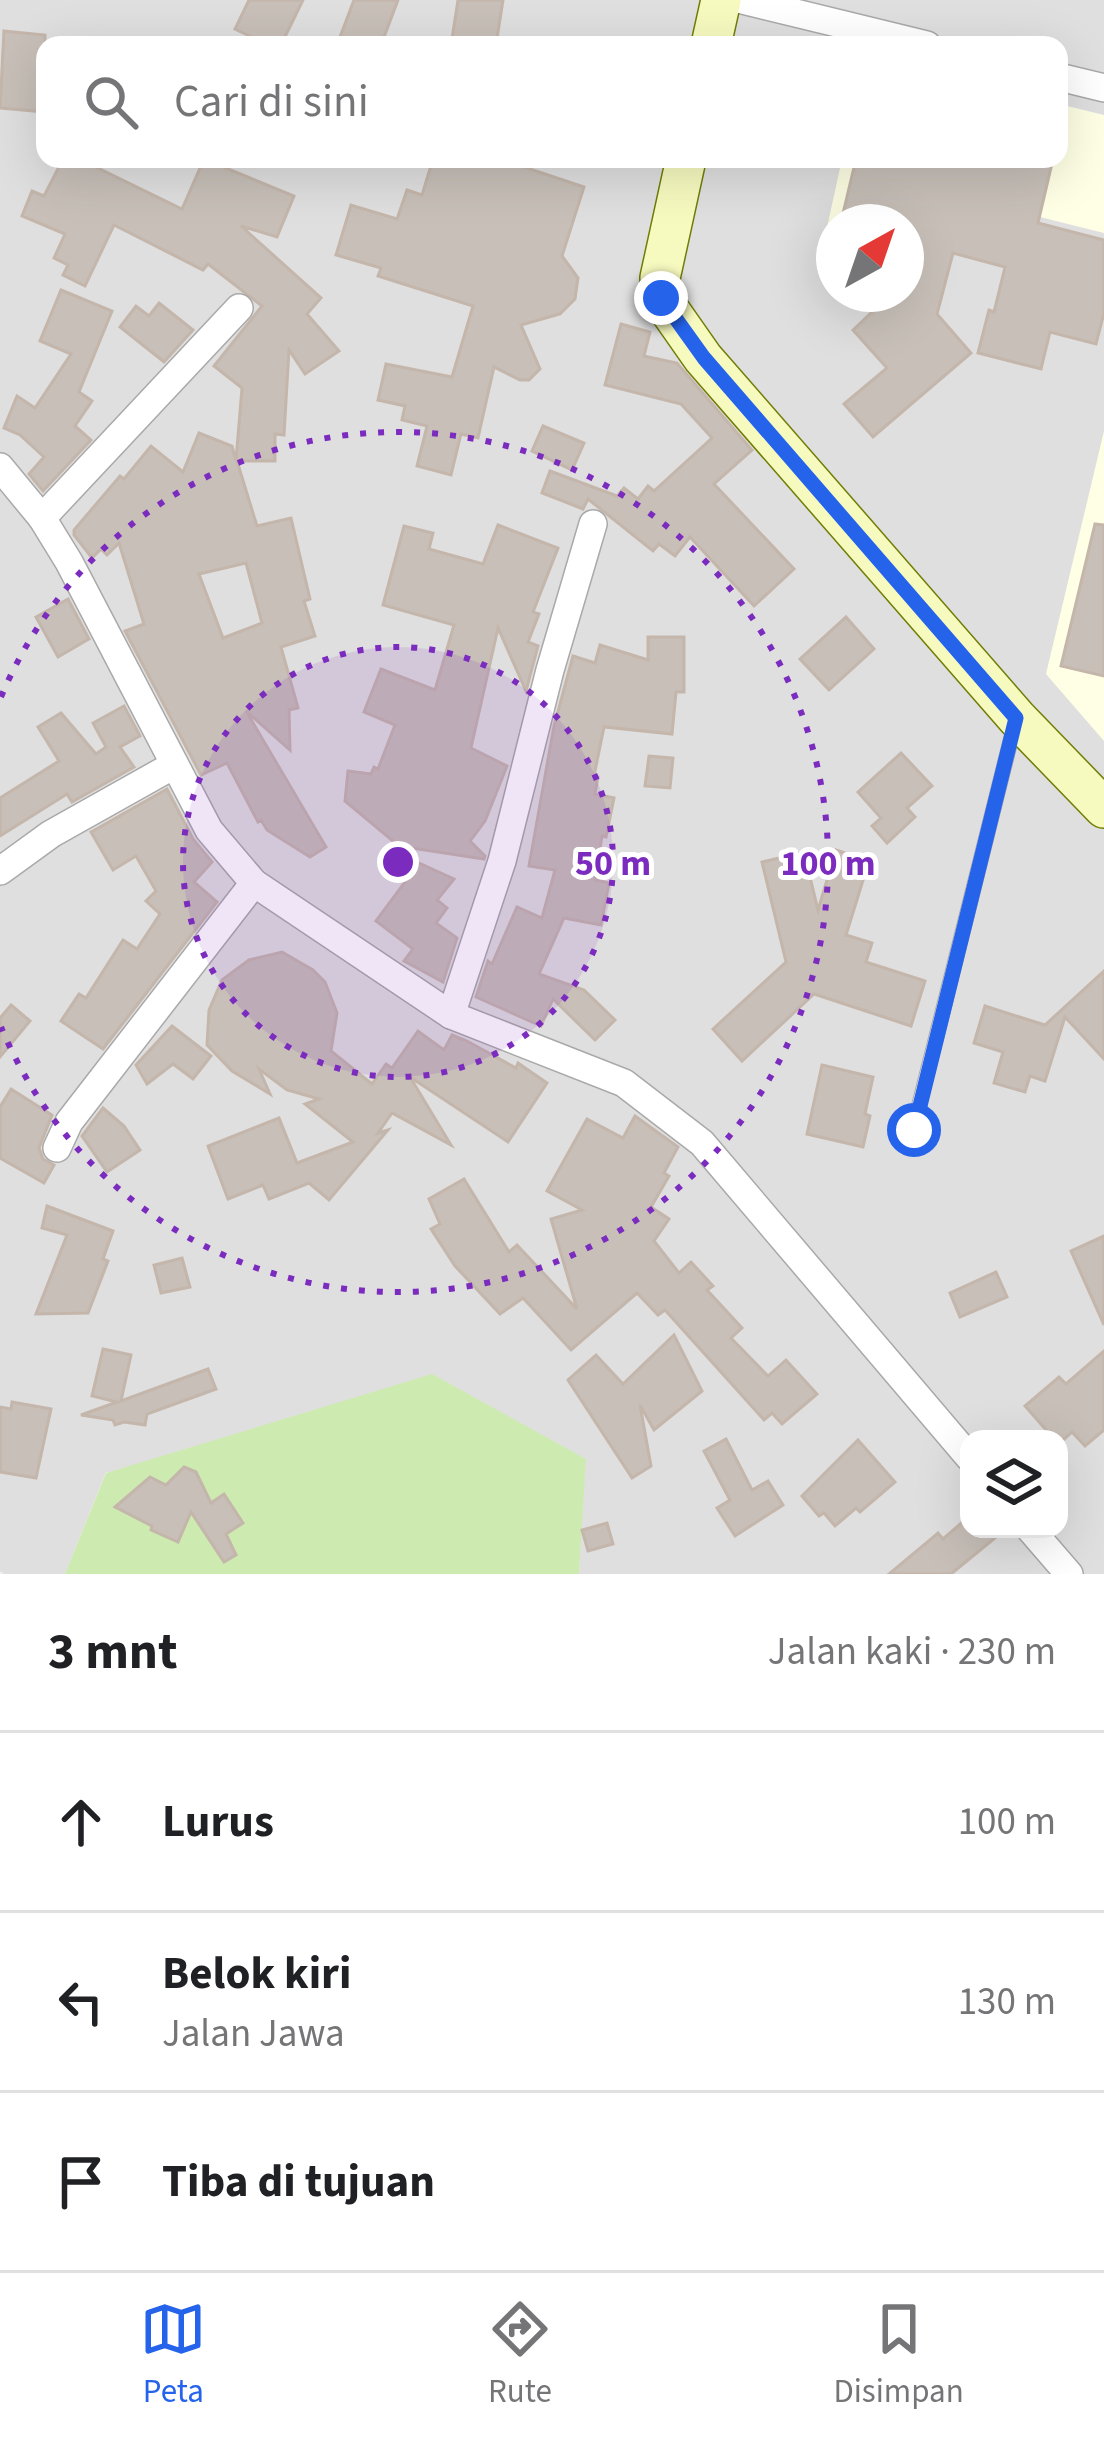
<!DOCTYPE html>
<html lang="id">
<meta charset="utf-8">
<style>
body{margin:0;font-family:"Source Sans 3",sans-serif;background:#f6f6f6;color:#202124}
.controls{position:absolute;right:36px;bottom:36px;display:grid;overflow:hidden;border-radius:24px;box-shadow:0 12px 48px #0002}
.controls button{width:108px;height:108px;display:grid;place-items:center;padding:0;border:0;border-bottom:3px solid #e0e0e0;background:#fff;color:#202124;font:60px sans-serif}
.compass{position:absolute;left:816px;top:204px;width:108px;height:108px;border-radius:50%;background:#fff;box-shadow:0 12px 48px #0002;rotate:40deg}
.stop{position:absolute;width:36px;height:36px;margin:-27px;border:9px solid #2563eb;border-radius:50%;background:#fff}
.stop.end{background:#2563eb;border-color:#fff;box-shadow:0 3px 12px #0008}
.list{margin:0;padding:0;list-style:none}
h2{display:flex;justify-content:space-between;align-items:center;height:156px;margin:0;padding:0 48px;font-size:51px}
h2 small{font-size:39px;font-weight:400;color:#757577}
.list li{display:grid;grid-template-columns:78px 1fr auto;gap:36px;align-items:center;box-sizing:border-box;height:180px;padding:0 48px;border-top:3px solid #e0e0e0}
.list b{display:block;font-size:45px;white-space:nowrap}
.list p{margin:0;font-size:39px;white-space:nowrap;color:#757577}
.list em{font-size:39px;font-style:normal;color:#757577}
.icon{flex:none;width:66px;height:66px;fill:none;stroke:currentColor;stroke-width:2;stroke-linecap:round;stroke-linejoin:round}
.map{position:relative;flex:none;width:1104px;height:1574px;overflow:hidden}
.search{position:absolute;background:#fff;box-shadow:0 12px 48px #0002;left:36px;right:36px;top:36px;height:132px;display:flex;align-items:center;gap:30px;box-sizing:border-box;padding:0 42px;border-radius:24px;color:#757577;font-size:45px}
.sheet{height:696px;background:#fff}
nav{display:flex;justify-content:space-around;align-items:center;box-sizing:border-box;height:168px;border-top:3px solid #e0e0e0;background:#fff;font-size:33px;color:#757577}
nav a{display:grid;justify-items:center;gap:6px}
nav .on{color:#2563eb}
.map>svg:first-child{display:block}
</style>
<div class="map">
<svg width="1104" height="1574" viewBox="0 0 1104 1574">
<rect width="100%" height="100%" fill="#f2efe9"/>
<path fill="#e0dfdf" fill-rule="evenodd" d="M0 0H1104V1574H579L585 1459 106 1472 65 1574H4L0 1571ZM45 45H1059V159H45ZM834 222H906V294H834ZM969 1439H1059V1529H969Z"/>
<g fill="#ffffe5">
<polygon points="1059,104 1104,115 1104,233 919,187 906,222 834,222 834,234 826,232 842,159 1059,159"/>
<polygon points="1104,431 1104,741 1046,674"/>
</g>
<polygon fill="#cdebb0" points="432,1374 586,1459 579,1574 65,1574 106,1473"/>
<g fill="#c7bfb8" stroke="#c4b6ab" stroke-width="3" fill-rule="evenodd">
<polygon points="249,0 303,0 281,45 268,45 235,29"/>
<polygon points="354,0 398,0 381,45 337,45"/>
<polygon points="458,0 503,0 496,45 451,45"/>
<polygon points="4,31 45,35 45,112 0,108"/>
<path d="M63 159H103L98 168 182 209 204 159 294 196 277 237 241 226 321 298 307 314 339 351 305 374 289 350 284 435 275 434V461H237L257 526 291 518 310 599 304 601 315 636 281 647 298 708 289 710 290 750 246 711 326 847 310 857 267 830 261 820 258 822 227 763 201 775 125 631 144 624 119 543 107 555 101 549 92 558 74 535V530L120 476 124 479 151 446 183 472 199 433 232 446 236 460 242 388 214 366 262 306 208 264 203 270 114 225 85 286 63 275 68 265 54 258 65 234 22 216 32 191 44 196ZM246 563 262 623 223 638 199 574Z"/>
<polygon points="433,159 500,159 584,187 562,256 578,278 575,299 560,314 521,325 540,369 529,380 520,380 494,367 478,438 461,434 451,475 417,466 427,426 402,420 405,406 378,400 386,364 452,377 473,306 378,276 381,268 336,255 351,205 397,219 407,190 422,195"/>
<polygon points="856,159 1053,159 1038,223 1104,240 1104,313 1096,344 1050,332 1041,369 978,353 989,310 994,312 1005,267 953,253 937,314 971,353 873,437 844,404 887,368 853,330 891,294 906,294 906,222 841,222"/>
<polygon points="61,290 112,311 79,392 92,401 75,426 91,440 43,491 29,474 44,457 20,435 4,428 17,396 35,408 71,354 40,341"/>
<polygon points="159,303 193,330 164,362 120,327 136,306 149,316"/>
<polygon points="621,324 650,332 644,356 677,363 752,450 714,484 794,569 754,606 690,537 675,556 659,544 653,551 588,499 583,509 542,493 550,471 617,496 624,488 638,499 648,486 654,491 712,438 681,404 605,385"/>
<polygon points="543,426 584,443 572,470 532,451"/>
<polygon points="1095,524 1104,525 1104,676 1061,666"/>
<polygon points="498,525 558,548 533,612 539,614 528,642 538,646 526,691 498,628 471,748 507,766 485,821 470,841 485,856 484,859 399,846 345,801 348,771 371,774 374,767 378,769 395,725 364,712 381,669 435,690 454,625 383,605 404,526 433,533 429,549 483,564"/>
<polygon points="68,599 89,639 58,657 36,617"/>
<polygon points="846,617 874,649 829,690 800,659"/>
<polygon points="648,637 684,637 684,692 676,692 672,734 604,727 594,776 598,777 595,794 614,798 606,837 602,836 595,880 609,883 601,925 564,918 539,974 584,990 615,1020 595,1040 553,999 541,1026 476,997 488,961 492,964 517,907 542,918 555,870 529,866 554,726 573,656 595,663 600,645 648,660"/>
<polygon points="124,706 140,736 120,747 134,767 72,802 67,794 0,836 0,798 59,761 38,727 61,713 96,754 106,747 93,723"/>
<polygon points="901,753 932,786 907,808 915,817 887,843 872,826 881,818 858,792"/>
<polygon points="649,756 673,758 670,788 645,786"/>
<polygon points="167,789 193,839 212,862 194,882 217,902 103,1049 61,1021 79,994 86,998 123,940 137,949 160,914 146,901 156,891 136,856 113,870 91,832"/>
<polygon points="836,850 869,861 846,935 872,943 866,962 925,981 911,1026 814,994 742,1061 713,1029 786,962 762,862 804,852 818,910"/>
<polygon points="419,863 454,879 437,900 447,908 436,923 457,938 443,982 404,961 413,949 376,921"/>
<polygon points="282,952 313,970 325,982 337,1013 331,1051 372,1084 386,1064 392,1068 418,1031 444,1050 452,1035 467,1041 516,1068 518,1063 547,1083 508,1142 410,1077 451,1145 392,1113 378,1133 388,1130 329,1200 309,1183 269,1199 263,1185 228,1199 208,1146 279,1118 297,1163 353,1142 305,1104 319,1099 287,1090 259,1069 270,1094 232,1071 207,1045 209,1010 222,980 249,960"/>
<polygon points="1104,971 1104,1059 1065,1017 1045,1081 1030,1076 1025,1092 994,1083 1003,1052 974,1043 985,1006 1045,1025"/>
<polygon points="11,1005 30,1021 0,1057 0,1018"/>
<polygon points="172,1026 211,1056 193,1079 173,1064 147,1084 136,1065"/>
<polygon points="822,1065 873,1077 865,1114 870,1116 863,1147 807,1134"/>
<polygon points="11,1089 52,1115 39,1148 43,1159 54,1165 44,1183 0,1158 0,1107"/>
<polygon points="103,1108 124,1126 140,1150 107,1172 82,1136"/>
<polygon points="635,1116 678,1147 664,1173 669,1176 651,1207 669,1219 654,1241 679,1273 691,1262 713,1286 707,1290 742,1328 731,1338 768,1376 786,1360 817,1394 782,1424 772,1413 764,1420 665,1310 658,1315 637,1293 571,1350 523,1298 500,1314 455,1266 431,1229 440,1224 429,1199 464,1179 509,1252 517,1245 577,1309 551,1219 582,1210 547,1191 587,1119 623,1138"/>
<polygon points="47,1206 113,1231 103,1259 108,1261 88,1313 36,1314 67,1235 42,1228"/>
<polygon points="1104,1236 1104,1325 1071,1251"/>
<polygon points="182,1258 190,1287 161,1293 154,1265"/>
<polygon points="996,1272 1007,1297 960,1317 950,1293"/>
<polygon points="674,1335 702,1391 654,1430 640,1405 651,1466 632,1478 568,1380 596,1355 623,1384"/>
<polygon points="103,1349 131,1355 121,1401 208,1369 216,1389 147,1414 145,1425 124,1422 115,1425 113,1420 81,1415 117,1402 92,1396"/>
<polygon points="1104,1351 1104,1430 1085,1446 1072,1432 1059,1444 1059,1439 1054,1439 1025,1406 1059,1377 1066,1384"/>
<polygon points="12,1402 51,1409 36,1478 0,1472 0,1407 11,1409"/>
<polygon points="726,1439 752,1490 768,1481 783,1505 735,1536 717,1508 730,1500 704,1451"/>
<polygon points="858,1440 895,1482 860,1512 856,1508 835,1526 824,1513 819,1516 802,1496"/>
<polygon points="184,1467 196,1472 211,1503 224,1494 243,1523 226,1534 236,1555 224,1562 191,1512 178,1542 151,1530 152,1526 115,1507 150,1477 166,1485"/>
<polygon points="966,1519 969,1529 1006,1529 951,1574 889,1574 938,1533 943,1539"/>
<polygon points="607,1523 613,1544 588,1551 582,1530"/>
</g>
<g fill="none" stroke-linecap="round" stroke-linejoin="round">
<g stroke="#a9a9a9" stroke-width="16">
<polyline id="lane" points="913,1130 1015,723"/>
</g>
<g stroke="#a9a9a9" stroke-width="30">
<g id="street">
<polyline points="742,0 927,45"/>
<polyline points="1059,77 1104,88"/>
<polyline points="0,467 42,518 69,562 209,830 254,883 451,1015 624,1083 702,1143 969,1457"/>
<polyline points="42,518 239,308"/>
<polyline points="0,871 51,834 174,765"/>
<polyline points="451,1015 502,861 550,670 593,524"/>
<polyline points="57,1148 69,1122 254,883"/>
<polyline points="1030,1529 1069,1574"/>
</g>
</g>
<g stroke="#707d05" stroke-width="42">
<g id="secondary">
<polyline points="711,45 721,0"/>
<polyline points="686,159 660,278 661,298 703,358 1017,718 1104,808"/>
</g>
</g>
<use href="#lane" stroke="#fff" stroke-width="14"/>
<use href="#street" stroke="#fff" stroke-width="27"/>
<use href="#secondary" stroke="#f7fabf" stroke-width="39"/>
</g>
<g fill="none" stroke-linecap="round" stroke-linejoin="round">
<polyline stroke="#2563eb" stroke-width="15" points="661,298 704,358 1016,718 914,1130"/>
</g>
<circle cx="398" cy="862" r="215" fill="#7b2cbf" fill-opacity=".12"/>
<g fill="none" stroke="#7b2cbf" stroke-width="6" stroke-dasharray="6 12">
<circle cx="398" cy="862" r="215"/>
<path d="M1 697A430 430 0 1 1 1 1027"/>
</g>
<circle cx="398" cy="862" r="18" fill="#7b2cbf" stroke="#fff" stroke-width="6"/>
<g font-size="36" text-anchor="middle" font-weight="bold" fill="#7b2cbf" stroke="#fff" stroke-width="10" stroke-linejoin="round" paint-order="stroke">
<text x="613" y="875">50 m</text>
<text x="828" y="875">100 m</text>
</g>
</svg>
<div class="controls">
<button><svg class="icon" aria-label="layers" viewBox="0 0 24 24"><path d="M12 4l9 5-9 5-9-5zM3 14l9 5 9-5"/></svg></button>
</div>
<svg class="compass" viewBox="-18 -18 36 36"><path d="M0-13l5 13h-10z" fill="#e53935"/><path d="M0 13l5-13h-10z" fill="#757577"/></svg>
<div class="stop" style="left:914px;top:1130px"></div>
<div class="stop end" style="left:661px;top:298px"></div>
<div class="search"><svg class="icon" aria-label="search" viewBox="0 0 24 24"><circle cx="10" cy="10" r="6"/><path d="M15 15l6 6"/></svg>Cari di sini</div>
</div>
<section class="sheet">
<h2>3 mnt<small>Jalan kaki · 230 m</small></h2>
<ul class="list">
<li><svg class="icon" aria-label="ahead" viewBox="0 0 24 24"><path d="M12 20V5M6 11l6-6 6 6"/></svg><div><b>Lurus</b></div><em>100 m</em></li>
<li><svg class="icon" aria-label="left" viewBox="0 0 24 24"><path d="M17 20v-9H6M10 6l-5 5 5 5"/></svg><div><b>Belok kiri</b><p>Jalan Jawa</p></div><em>130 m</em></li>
<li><svg class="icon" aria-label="arrive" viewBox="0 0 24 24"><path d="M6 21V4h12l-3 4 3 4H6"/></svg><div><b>Tiba di tujuan</b></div></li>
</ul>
</section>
<nav>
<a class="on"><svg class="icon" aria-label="map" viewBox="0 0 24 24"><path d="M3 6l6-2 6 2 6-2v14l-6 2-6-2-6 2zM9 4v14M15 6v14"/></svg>Peta</a>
<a><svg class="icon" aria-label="directions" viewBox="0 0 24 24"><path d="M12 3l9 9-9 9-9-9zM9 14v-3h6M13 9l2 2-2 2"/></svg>Rute</a>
<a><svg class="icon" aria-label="saved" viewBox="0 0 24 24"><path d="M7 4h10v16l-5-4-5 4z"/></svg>Disimpan</a>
</nav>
